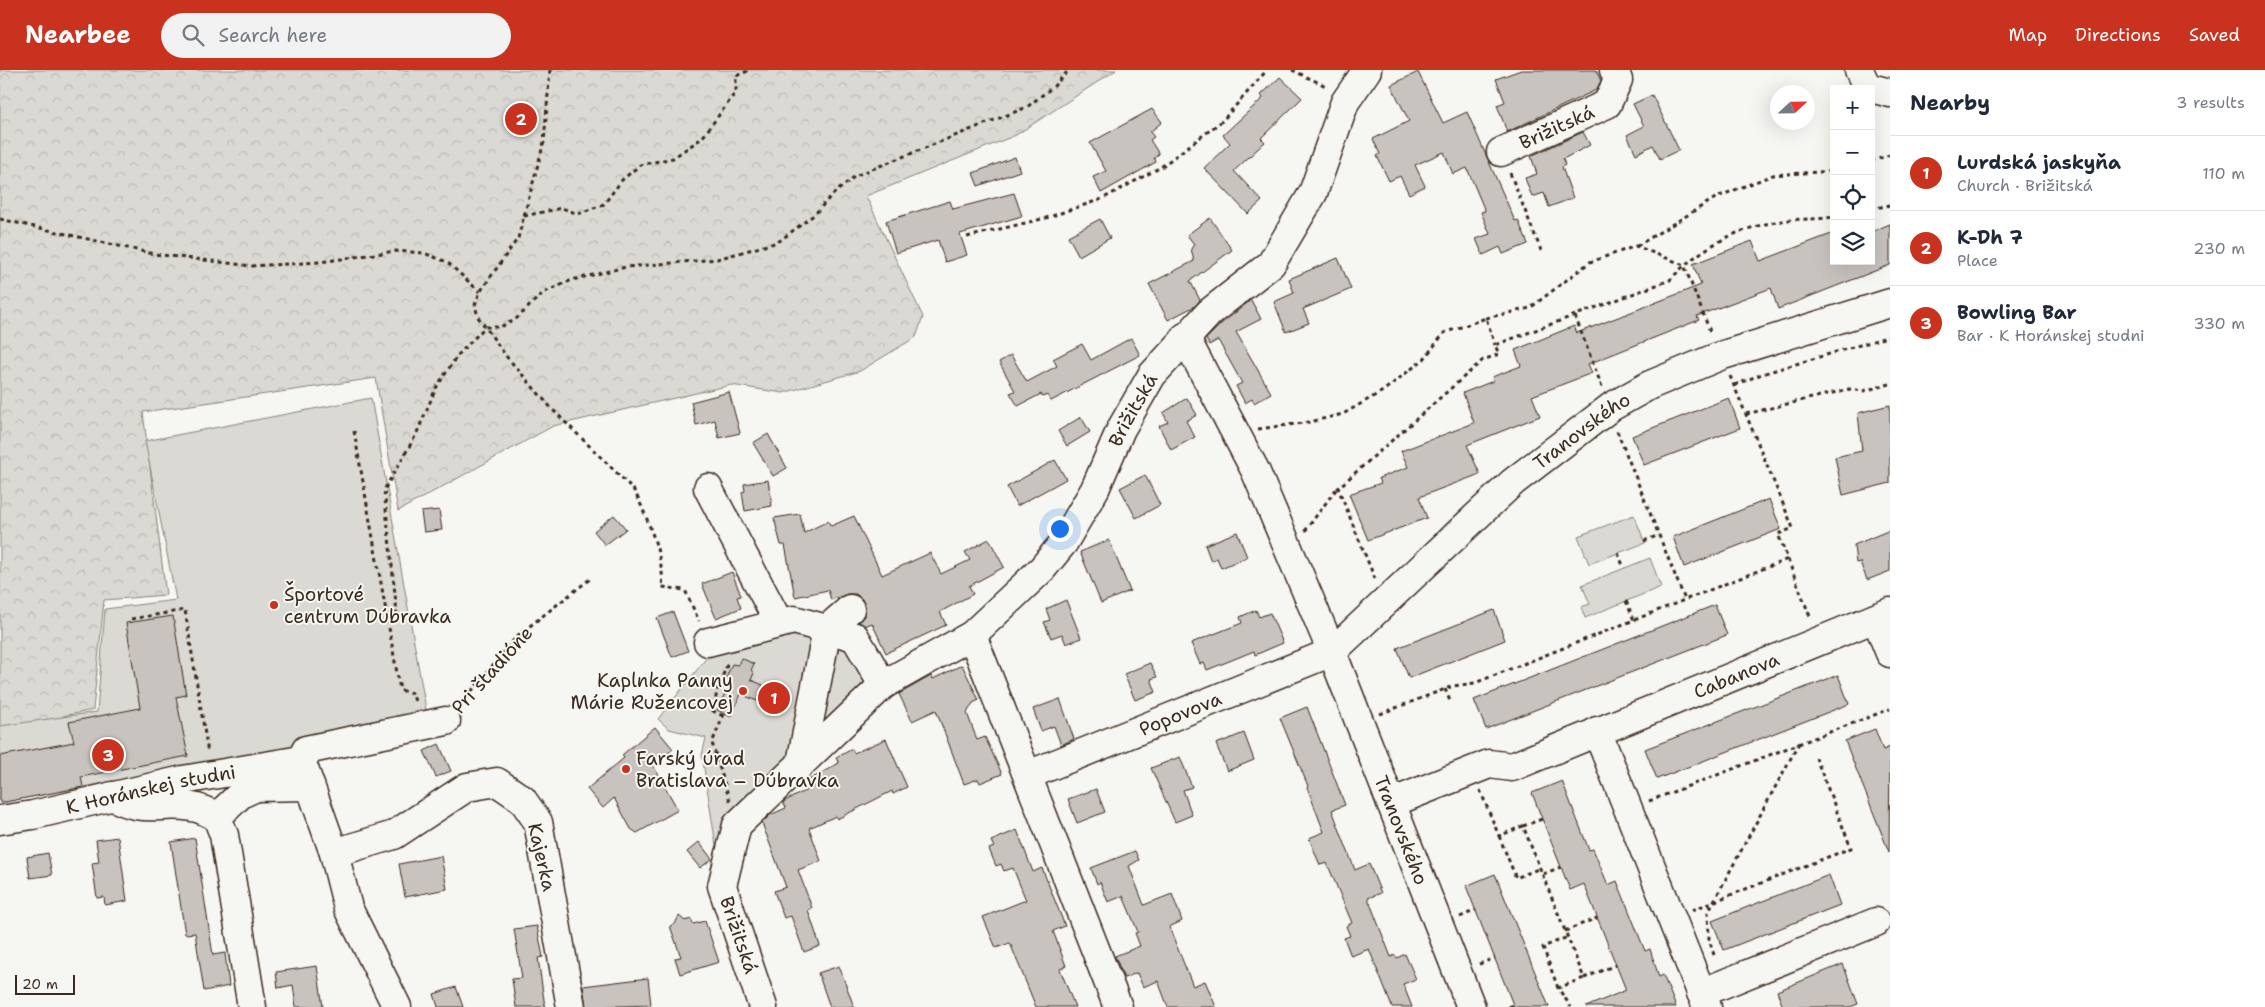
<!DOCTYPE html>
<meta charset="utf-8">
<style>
body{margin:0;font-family:"Shantell Sans",sans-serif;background:#f2f2f3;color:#1f2937}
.controls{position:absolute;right:15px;top:15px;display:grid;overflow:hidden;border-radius:0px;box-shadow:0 5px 20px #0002}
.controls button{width:45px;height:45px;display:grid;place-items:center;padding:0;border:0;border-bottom:1px solid #e0e1e3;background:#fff;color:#1f2937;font:25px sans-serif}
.compass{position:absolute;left:1770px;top:15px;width:45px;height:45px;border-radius:50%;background:#fff;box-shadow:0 5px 20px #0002;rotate:68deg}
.scale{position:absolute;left:15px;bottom:12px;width:60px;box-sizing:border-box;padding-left:5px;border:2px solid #3b2a1e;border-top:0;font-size:14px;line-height:18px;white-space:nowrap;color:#3b2a1e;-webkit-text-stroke:4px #f6f6f2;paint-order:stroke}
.you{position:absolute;left:1059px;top:458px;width:18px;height:18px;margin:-12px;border:4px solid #fff;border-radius:50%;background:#1a73e8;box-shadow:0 0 0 8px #1a73e833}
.badge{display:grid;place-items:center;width:32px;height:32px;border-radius:50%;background:#c8321e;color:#fff;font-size:16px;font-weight:700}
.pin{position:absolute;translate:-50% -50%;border:2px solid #fff;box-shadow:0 1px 5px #0006}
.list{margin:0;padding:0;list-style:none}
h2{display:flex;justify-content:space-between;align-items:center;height:65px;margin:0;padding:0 20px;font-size:21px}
h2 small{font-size:16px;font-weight:400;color:#747a83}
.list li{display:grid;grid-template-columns:32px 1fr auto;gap:15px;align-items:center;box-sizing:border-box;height:75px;padding:0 20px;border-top:1px solid #e0e1e3}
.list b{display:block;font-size:19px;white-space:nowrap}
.list p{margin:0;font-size:16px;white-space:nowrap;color:#747a83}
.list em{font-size:16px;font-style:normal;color:#747a83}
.icon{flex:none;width:28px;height:28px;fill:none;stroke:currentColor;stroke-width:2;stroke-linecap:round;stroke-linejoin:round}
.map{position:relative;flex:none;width:1890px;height:937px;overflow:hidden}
header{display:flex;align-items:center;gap:30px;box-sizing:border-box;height:70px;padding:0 25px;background:#c8321e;color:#fff}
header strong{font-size:24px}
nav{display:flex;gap:28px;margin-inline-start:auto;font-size:18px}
.search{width:350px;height:45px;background:#f2f2f3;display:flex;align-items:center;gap:12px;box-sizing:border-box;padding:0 18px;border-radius:28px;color:#747a83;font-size:19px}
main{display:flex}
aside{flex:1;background:#fff}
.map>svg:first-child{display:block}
</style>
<header>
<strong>Nearbee</strong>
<div class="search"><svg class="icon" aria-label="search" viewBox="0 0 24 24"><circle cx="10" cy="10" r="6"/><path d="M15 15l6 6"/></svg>Search here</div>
<nav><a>Map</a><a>Directions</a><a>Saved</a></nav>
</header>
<main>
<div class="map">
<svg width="1890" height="937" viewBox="0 0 1890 937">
<defs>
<pattern id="forest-crowns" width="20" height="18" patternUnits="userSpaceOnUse" patternTransform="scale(1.25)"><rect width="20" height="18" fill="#dad9d3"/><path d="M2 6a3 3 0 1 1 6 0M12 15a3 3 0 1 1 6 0" fill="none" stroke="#bcbab5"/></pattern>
</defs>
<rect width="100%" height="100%" fill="#f6f6f2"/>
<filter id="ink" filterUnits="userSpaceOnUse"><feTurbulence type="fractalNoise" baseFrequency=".02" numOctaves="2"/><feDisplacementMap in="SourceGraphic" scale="10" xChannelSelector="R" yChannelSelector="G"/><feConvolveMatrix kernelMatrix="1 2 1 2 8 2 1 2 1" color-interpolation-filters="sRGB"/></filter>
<g filter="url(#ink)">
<polygon fill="url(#forest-crowns)" stroke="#8a8278" points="0,0 1116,0 1016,65 866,126 923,247 916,267 860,301 783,323 731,315 553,356 398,441 376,308 143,342 166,525 104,530 93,640 63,646 63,667 0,667"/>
<g fill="#dad9d3" stroke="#8a8278">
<polygon points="371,328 428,651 0,733 0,656 97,642 105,539 176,530 145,371"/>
<polygon points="1634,445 1645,473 1589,494 1578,466"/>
<polygon points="1650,488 1661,517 1585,548 1581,537 1590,534 1582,515"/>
<polygon points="792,558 847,577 869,613 731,752 716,776 702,685 706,668 669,659 658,649 719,572"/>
</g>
<g fill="#c8c3be" stroke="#3b2a1e">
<polygon points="1521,0 1596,0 1601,11 1596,20 1507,62 1497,35 1505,32 1496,9"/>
<polygon points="1418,2 1443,53 1467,42 1515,151 1518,150 1528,174 1503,184 1500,177 1483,185 1476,169 1490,164 1481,142 1485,141 1467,98 1453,104 1444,82 1415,95 1425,116 1409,124 1400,106 1389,111 1377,86 1380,84 1373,69 1409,51 1391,15"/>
<polygon points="1280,7 1302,28 1261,68 1265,72 1234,101 1262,131 1248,144 1204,98 1230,73 1223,65 1263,28 1261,25"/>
<polygon points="1652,25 1679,80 1660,89 1653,75 1636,84 1627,65 1644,56 1633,34"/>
<polygon points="1152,39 1162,52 1150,62 1154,67 1150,70 1159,84 1154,88 1156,92 1101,123 1093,107 1106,101 1090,73"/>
<polygon points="1583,62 1590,75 1563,89 1565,95 1562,97 1573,128 1549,137 1544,123 1532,127 1525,108 1537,104 1531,86"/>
<polygon points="1015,87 1020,101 978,116 973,103"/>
<polygon points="1014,123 1022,146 960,164 967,185 945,192 938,170 896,183 886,151 950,131 953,139"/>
<polygon points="1210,148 1232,180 1190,211 1200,230 1195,236 1168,250 1149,214 1194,191 1191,179 1194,174 1187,165"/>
<polygon points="1100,149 1110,168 1079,186 1068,166"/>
<polygon points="1890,154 1890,195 1778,239 1771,218 1697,246 1699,250 1588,294 1592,303 1532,326 1540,346 1467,375 1480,404 1419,427 1427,448 1368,470 1349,424 1381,413 1379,408 1408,397 1401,381 1474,353 1463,323 1493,311 1492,307 1521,296 1515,280 1574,256 1577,263 1701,215 1693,194 1752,171 1760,191 1834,163 1834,191 1871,191 1871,162"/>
<polygon points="1338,188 1351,219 1303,239 1309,253 1286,262 1274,232 1294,223 1289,209"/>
<polygon points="1251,230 1261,249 1236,262 1271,323 1254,333 1252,329 1245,333 1236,316 1242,313 1218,270 1209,275 1206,269 1221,254"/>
<polygon points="1131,268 1140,285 1051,331 1047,325 1043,327 1041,324 1018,336 1010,323 1015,321 999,292 1011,285 1027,312 1057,296 1053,289 1082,274 1091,290"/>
<polygon points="729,322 740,363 719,368 715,350 696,355 691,332"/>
<polygon points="1187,328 1197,345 1186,351 1195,367 1171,380 1159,356 1168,352 1163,343"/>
<polygon points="1729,328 1740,358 1644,395 1632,366"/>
<polygon points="1890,335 1890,413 1843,425 1835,387 1862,381 1858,343"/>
<polygon points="1081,347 1090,362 1067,376 1058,361"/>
<polygon points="768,364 787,398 773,406 753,373"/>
<polygon points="1055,390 1066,409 1017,436 1007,417"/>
<polygon points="1145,405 1160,435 1136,448 1120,418"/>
<polygon points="768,410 772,436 745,441 742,422 745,421 744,414"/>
<polygon points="1769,429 1781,459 1684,497 1673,467"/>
<polygon points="439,440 442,460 424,462 421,442"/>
<polygon points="800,444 804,463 828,451 831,456 854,446 882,505 930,483 941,504 970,490 965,482 989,469 1004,497 969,516 973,524 940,542 946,555 886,583 872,553 865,556 859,552 865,545 865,536 862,529 856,524 847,524 831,530 828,520 795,527 785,475 781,475 774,448"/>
<polygon points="614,445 626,459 605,475 594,461"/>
<polygon points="1890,460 1890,501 1867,510 1860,492 1856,493 1854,475"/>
<polygon points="1237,462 1247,487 1221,498 1217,488 1211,491 1205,475"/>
<polygon points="1109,470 1130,521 1101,533 1080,482"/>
<polygon points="732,502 741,526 737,527 741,538 716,548 702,514"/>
<polygon points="1066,530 1081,568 1066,574 1062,564 1051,568 1044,552 1050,550 1046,539"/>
<polygon points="1715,535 1727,565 1486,659 1474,630"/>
<polygon points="1256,540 1259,547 1270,543 1283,573 1255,585 1254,581 1207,600 1204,593 1200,594 1191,573 1242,553 1240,547"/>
<polygon points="1494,540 1505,570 1409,608 1397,578"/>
<polygon points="673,542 688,581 672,587 657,548"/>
<polygon points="173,546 186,625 176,627 188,686 81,707 83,717 0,733 0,686 74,672 69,652 140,638 126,553"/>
<polygon points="741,588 754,594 751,600 754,603 751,610 763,615 757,631 741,624 731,647 717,640 727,619 722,617 732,594 738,595"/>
<polygon points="1150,593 1157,607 1151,609 1156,622 1135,630 1124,604"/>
<polygon points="962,595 979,630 973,633 967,643 977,670 985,667 1002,704 980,713 978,709 964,714 936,640 912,651 899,624 931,606 933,609"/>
<polygon points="1838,605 1849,634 1657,709 1645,679"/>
<polygon points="1060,629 1074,669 1061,675 1054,656 1041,661 1033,639"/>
<polygon points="1307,637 1345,735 1332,740 1355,800 1369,794 1381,823 1368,828 1391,887 1395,885 1397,888 1405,884 1416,909 1403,914 1412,937 1392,937 1369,879 1351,886 1344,868 1350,866 1346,856 1352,853 1327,793 1320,795 1309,768 1324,762 1307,717 1308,716 1280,648"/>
<polygon points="655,657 673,679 653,695 678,740 637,763 631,759 614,728 603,738 587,719 624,688 622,685"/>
<polygon points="1875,659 1883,680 1890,677 1889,782 1845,671"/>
<polygon points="1244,663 1254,690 1227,701 1216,674"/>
<polygon points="886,669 907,717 893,724 892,721 837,749 836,746 809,758 821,791 798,800 812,838 808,840 820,876 804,882 791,846 784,848 774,821 786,817 762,753 770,745 786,738 783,733 785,731 813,717 809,710 839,693 836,688 852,679 854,683"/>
<polygon points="439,674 451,701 436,707 424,681"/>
<polygon points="1180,687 1192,717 1183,720 1192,745 1175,752 1151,698"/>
<polygon points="1562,711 1589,780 1593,779 1608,815 1617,811 1645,881 1650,879 1659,907 1663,905 1676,937 1586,937 1626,920 1584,814 1570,820 1532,723"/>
<polygon points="1096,719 1105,742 1077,753 1068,729"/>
<polygon points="1017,760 1033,802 1042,798 1065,856 1053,861 1066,896 1060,899 1075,937 1036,937 1010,873 996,878 983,847 1026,830 1013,798 1004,801 1001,794 996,796 989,779 994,777 991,771"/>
<polygon points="118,767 127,831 105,835 104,827 97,828 92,793 99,792 96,770"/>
<polygon points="195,768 213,885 225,883 229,916 204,921 195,863 185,864 171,772"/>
<polygon points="699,772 712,789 700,798 687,782"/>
<polygon points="1135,781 1139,790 1129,796 1144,835 1172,824 1182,851 1169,857 1193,916 1205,911 1216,937 1168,937 1158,911 1143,917 1137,903 1124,908 1115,886 1140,876 1135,863 1138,862 1123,826 1108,832 1100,812 1097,814 1091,798"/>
<polygon points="48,783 52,805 30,808 27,787"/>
<polygon points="441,786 447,819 405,827 399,794"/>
<polygon points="1495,804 1545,927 1549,937 1514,937 1466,816"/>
<polygon points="1829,805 1840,835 1724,880 1712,851"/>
<polygon points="679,846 685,851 691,849 693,854 705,851 719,892 680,904 675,888 681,887 670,856 675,854"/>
<polygon points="537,856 543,887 538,888 545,937 516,937 512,909 522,908 514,859"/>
<polygon points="1843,894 1858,934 1850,937 1783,937 1777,921"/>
<polygon points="317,896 323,937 296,937 293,915 278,918 276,902"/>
<polygon points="839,896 854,937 830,937 818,903"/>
<polygon points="648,908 651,935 586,937 583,916"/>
<polygon points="456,917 463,937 438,937 434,924"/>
</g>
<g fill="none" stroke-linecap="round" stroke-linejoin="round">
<g stroke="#3b2a1e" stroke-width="31">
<g id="minor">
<polyline points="1859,0 1867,17 1890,23"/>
<path id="s1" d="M1501 82 1607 34 1618 10 1614 0"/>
<path id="s2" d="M1185 267 1255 400 1332 582 1471 937"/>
<polyline points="708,418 779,553"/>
<polyline points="1876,548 1890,583"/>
<polyline points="972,565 1118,937"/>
<polyline points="708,572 794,550 855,567 883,615"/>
<polyline points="1597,661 1707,937"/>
<polyline points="301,690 334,783 348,838 397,937"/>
<polyline points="301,690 306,680 446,651"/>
<polyline points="801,693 827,559 850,539"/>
<path id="s3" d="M1028 705 1332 582 1513 412 1611 337 1650 315 1720 286 1890 233"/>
<path d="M112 726C148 745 159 731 192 737 201 738 209 743 217 747L224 765 252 937"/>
<path id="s4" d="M1391 733 1489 694 1512 697 1890 542"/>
<polyline points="217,747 241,724 256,717 310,716"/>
<path id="s5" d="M0 750 33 745 183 710 301 690"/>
<polyline points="334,783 394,765 467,717 497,712 522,729 538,752 571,937"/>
<polyline points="1701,923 1876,852"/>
<path id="s6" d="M763 937 722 816 737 755 883 615 972 565 1042 499 1064 472 1095 419 1121 359 1152 305 1210 242 1271 194 1313 123 1345 32 1367 0"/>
</g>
</g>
<g stroke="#3b2a1e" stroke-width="3" stroke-dasharray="4 4" stroke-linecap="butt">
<path d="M550 0 544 72 518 168 480 222 475 235 478 247 506 286 553 340 633 419C645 440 666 494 662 517L685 520 699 551"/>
<polyline points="1292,0 1328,17"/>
<polyline points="1871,91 1890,85"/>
<polyline points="1510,103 1542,183"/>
<polyline points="1871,139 1890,135"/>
<polyline points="524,146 562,138 578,144 604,134 622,110 640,95 673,88 702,68 736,22 736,6 750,0"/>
<polyline points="0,149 154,184 252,196 320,192 396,181 424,183 447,192 480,222"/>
<polyline points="967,167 1046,148 1102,129 1161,97 1222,51 1267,0"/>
<polyline points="1637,176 1717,127 1773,105 1834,101"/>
<polyline points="1575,246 1602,317"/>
<polyline points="1486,248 1530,238 1590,192 1636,176 1684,195 1711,264"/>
<polyline points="1730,306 1793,458 1778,464 1811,549"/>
<polyline points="1735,315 1762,304 1890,266"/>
<polyline points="1746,344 1849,319 1863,321 1890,314"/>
<polyline points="1258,359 1310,352 1343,344 1383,321 1424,289 1444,263 1486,248 1495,275"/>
<polyline points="354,361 400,620 412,623 416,634"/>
<polyline points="1617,361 1685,530"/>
<polyline points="1305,461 1337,418"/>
<polyline points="1644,471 1659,465"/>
<polyline points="1618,483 1624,498"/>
<path d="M1375 509 1338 418 1483 290 1499 284 1495 275 1670 210C1698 179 1735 159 1776 152 1795 148 1815 150 1834 147"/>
<polyline points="1626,531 1634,550"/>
<polyline points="387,546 397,543 384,420 416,365 436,318 457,286 485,257 500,257 515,250 543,223 572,210 626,197 717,189 778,172 815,144 830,127 855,106 1027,37 1054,16 1069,0"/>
<polyline points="131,549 185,540 208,683"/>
<polyline points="1445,619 1450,631"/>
<polyline points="461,634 517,566 590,509"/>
<polyline points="724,644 712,673 730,731"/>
<polyline points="1380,644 1453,616 1475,613 1788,489"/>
<polyline points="723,646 713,641 718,617 728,593 727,591"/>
<polyline points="1480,720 1499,766 1523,756 1584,908 1558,918 1571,937"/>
<polyline points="1649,731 1890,639"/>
<polyline points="1523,756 1542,749"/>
<polyline points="1499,766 1516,808 1540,798"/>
<polyline points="1543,804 1561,797"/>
<polyline points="1692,840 1851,778 1816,688"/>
<polyline points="1460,847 1476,840"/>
<polyline points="1565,861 1597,848"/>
<polyline points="1714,885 1709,869 1708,842 1799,673"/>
<polyline points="1479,894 1495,888"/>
<polyline points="1584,908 1616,895"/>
<polyline points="1558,918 1543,877 1568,867"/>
<polyline points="1509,937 1514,935"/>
</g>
<use href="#minor" stroke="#f6f6f2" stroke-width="28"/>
</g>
</g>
<g fill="#c8321e" stroke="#f6f6f2" stroke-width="2">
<circle cx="274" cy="535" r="5"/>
<circle cx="743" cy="621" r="5"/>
<circle cx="626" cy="699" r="5"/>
</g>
<g text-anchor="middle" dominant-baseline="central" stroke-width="4" stroke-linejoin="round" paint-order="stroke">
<g font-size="19" fill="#3b2a1e" stroke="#f6f6f2">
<text stroke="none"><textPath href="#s1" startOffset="61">Brižitská</textPath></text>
<text stroke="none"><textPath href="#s6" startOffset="775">Brižitská</textPath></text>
<text stroke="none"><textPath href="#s3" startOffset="662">Tranovského</textPath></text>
<text transform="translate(492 600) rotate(-48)">Pri štadióne</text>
<text stroke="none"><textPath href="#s4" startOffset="371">Cabanova</textPath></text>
<text stroke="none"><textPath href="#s3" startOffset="164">Popovova</textPath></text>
<text stroke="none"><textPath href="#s5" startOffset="154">K Horánskej studni</textPath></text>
<text stroke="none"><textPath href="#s2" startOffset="539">Tranovského</textPath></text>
<text transform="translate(542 787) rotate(77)">Kajerka</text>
<text transform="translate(739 865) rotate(71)">Brižitská</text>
</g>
<g font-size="19" fill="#3b2a1e" stroke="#f6f6f2" text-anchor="start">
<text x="284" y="524">Športové<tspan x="284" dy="22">centrum Dúbravka</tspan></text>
<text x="733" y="610" text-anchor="end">Kaplnka Panny<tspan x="733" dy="22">Márie Ružencovej</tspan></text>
<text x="636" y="688">Farský úrad<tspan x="636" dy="22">Bratislava – Dúbravka</tspan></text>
</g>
</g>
</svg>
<div class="controls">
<button>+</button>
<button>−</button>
<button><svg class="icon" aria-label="locate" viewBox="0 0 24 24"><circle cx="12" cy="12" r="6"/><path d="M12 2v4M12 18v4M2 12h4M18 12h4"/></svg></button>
<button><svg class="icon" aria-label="layers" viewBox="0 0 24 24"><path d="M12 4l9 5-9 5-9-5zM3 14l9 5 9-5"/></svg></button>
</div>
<svg class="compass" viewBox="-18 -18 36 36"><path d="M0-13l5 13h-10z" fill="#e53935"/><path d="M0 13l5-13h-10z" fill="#747a83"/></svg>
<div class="scale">20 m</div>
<div class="you"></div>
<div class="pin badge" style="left:774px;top:628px">1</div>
<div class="pin badge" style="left:521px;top:49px">2</div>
<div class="pin badge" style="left:108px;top:685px">3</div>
</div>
<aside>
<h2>Nearby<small>3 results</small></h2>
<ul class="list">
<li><span class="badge">1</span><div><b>Lurdská jaskyňa</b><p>Church · Brižitská</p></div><em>110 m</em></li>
<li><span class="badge">2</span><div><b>K-Dh 7</b><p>Place</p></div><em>230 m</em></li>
<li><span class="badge">3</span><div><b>Bowling Bar</b><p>Bar · K Horánskej studni</p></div><em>330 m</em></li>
</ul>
</aside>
</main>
